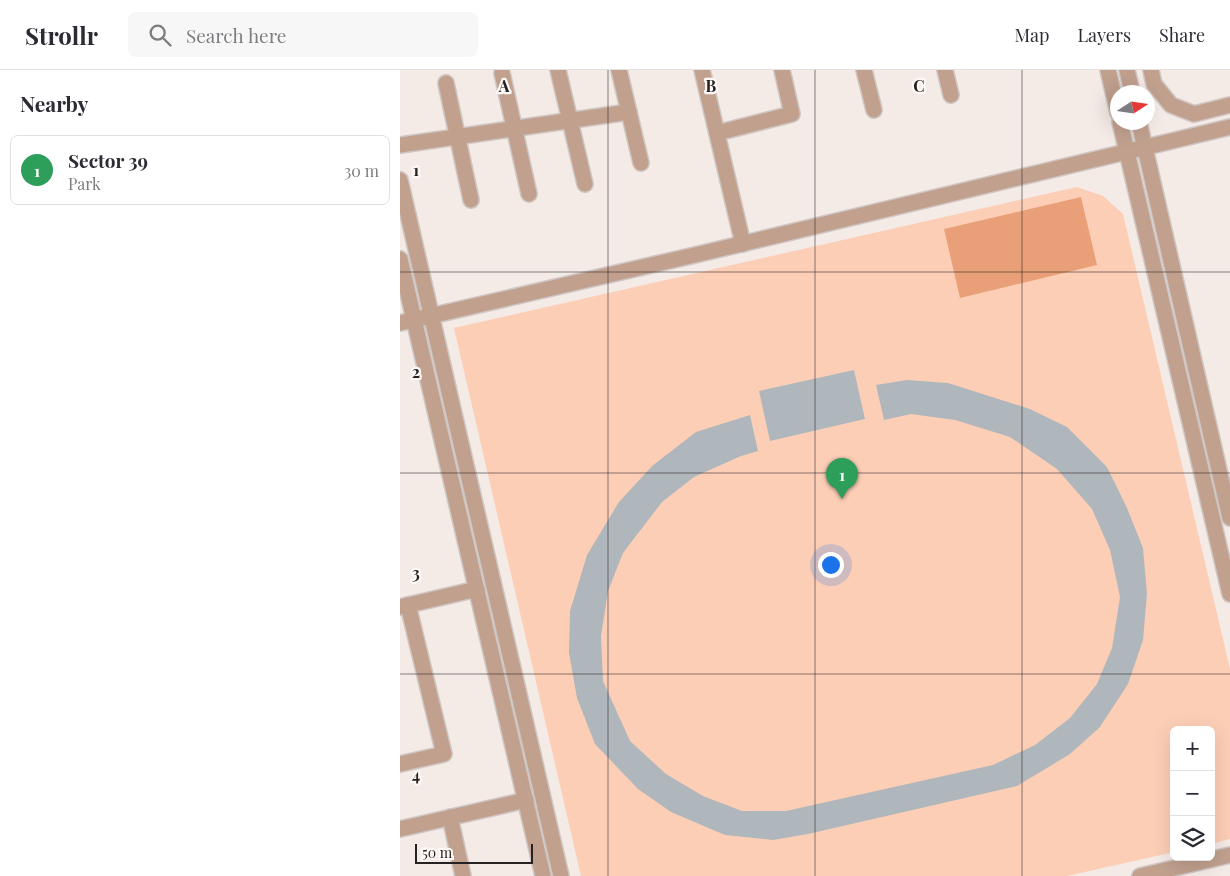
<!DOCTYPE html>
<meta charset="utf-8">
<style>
body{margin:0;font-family:"Playfair Display",serif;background:#f7f7f7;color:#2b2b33}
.controls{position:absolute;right:15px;bottom:15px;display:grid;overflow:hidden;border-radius:8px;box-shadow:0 5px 20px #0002}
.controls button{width:45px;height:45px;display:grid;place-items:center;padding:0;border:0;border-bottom:1px solid #e1e1e2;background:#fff;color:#2b2b33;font:25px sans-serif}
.compass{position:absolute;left:710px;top:15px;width:45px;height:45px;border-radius:50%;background:#fff;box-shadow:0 5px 20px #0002;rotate:78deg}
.scale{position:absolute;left:15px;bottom:12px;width:118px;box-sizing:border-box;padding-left:5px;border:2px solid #252221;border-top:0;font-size:14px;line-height:18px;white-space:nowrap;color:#252221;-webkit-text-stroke:4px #fef9f6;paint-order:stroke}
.you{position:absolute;left:430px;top:494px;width:18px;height:18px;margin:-12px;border:4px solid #fff;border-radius:50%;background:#1a73e8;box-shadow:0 0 0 8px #1a73e833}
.badge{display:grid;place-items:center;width:32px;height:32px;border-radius:50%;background:#111827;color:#fff;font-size:16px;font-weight:700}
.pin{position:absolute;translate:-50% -41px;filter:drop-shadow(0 1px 2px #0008)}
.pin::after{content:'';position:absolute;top:26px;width:18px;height:15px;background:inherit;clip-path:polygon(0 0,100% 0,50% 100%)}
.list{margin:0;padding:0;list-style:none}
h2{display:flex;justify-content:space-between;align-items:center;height:65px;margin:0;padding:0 20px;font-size:21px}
h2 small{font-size:16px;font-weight:400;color:#7c7c81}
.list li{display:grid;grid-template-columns:32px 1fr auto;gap:15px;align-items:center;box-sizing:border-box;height:70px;margin:0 10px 10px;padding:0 10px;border:1px solid #e1e1e2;border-radius:8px}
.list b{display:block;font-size:19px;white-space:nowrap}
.list p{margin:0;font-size:16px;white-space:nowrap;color:#7c7c81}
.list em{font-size:16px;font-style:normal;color:#7c7c81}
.icon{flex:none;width:28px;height:28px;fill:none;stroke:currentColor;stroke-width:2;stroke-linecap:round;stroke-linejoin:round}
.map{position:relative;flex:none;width:830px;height:806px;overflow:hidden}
header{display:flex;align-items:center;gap:30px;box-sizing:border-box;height:70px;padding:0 25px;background:#fff;border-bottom:1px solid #e1e1e2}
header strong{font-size:24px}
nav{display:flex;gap:28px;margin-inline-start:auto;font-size:18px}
.search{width:350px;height:45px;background:#f7f7f7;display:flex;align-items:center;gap:12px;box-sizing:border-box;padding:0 18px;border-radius:8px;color:#7c7c81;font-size:19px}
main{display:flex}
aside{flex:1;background:#fff}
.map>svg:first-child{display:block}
</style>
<header>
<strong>Strollr</strong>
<div class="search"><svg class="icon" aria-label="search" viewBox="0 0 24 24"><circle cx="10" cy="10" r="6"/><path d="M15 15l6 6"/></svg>Search here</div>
<nav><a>Map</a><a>Layers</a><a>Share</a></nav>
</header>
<main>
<aside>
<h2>Nearby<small></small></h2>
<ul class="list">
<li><span class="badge" style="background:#2e9e5b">1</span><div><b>Sector 39</b><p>Park</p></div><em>30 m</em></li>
</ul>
</aside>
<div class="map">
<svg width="830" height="806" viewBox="0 0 830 806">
<rect width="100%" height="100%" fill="#f4eae6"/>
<polygon fill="#fdceb6" points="677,117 703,126 723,144 830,599 830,769 811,774 811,660 774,660 774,782 667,806 181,806 54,258"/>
<polygon fill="#e99f77" points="681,127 697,195 560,228 544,159"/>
<g fill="#afb7bc">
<polygon points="454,300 465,349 370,371 359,321"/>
<polygon points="507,310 548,313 630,339 667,357 707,397 727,438 743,478 747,524 743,570 728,614 700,657 670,684 617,716 408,764 373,770 325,765 271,742 238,719 195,674 177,628 169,583 170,541 187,485 219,432 252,396 296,362 350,345 358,381 341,386 294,407 262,432 223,483 208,521 201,566 203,611 230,671 266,704 303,726 342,741 386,741 593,695 635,675 670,648 697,614 712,578 720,527 710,480 692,439 657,399 610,367 555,350 511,344 484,350 476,315"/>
</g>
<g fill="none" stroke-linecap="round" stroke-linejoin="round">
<g stroke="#cfc6c3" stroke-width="18">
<g id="minor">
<polyline points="158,0 185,114"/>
<polyline points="219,0 241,93"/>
<polyline points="302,0 343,174"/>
<polyline points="464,0 474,40"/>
<polyline points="545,0 551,25"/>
<polyline points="708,0 718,43"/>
<polyline points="727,0 732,22"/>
<polyline points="751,0 754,14 771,35 794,44 830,35"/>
<polyline points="102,3 129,124"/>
<polyline points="46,13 71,130"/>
<polyline points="720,52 830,524"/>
<polyline points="739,52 830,448"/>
<polyline points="317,63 392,44 382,0"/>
<polyline points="0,75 229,42"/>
<polyline points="0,110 161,806"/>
<polyline points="0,189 143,806"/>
<polyline points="0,253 295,185 830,57"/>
<polyline points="0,537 77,519"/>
<polyline points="0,694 44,684 8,535"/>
<polyline points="50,747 63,806"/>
<polyline points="0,759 126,730"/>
<polyline points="740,806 830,785"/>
</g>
</g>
<use href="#minor" stroke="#c1a08e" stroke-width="15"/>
</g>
<path fill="none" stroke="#252221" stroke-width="1" stroke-opacity="0.55" d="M208 0V806M415 0V806M622 0V806M0 202H830M0 403H830M0 604H830"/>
<g font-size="16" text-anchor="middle" font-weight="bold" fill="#252221" stroke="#fef9f6" stroke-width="4.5" stroke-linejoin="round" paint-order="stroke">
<text x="104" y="22">A</text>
<text x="311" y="22">B</text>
<text x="519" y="22">C</text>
<text x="16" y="106">1</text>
<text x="16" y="308">2</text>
<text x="16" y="509">3</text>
<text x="16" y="711">4</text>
</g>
</svg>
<div class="controls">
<button>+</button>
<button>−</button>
<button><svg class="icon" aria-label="layers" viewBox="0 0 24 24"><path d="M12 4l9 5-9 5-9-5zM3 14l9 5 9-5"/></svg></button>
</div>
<svg class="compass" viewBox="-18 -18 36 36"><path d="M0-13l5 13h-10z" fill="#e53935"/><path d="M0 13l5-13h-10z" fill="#7c7c81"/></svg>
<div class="scale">50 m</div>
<div class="you"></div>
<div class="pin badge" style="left:442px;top:429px;background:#2e9e5b">1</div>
</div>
</main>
